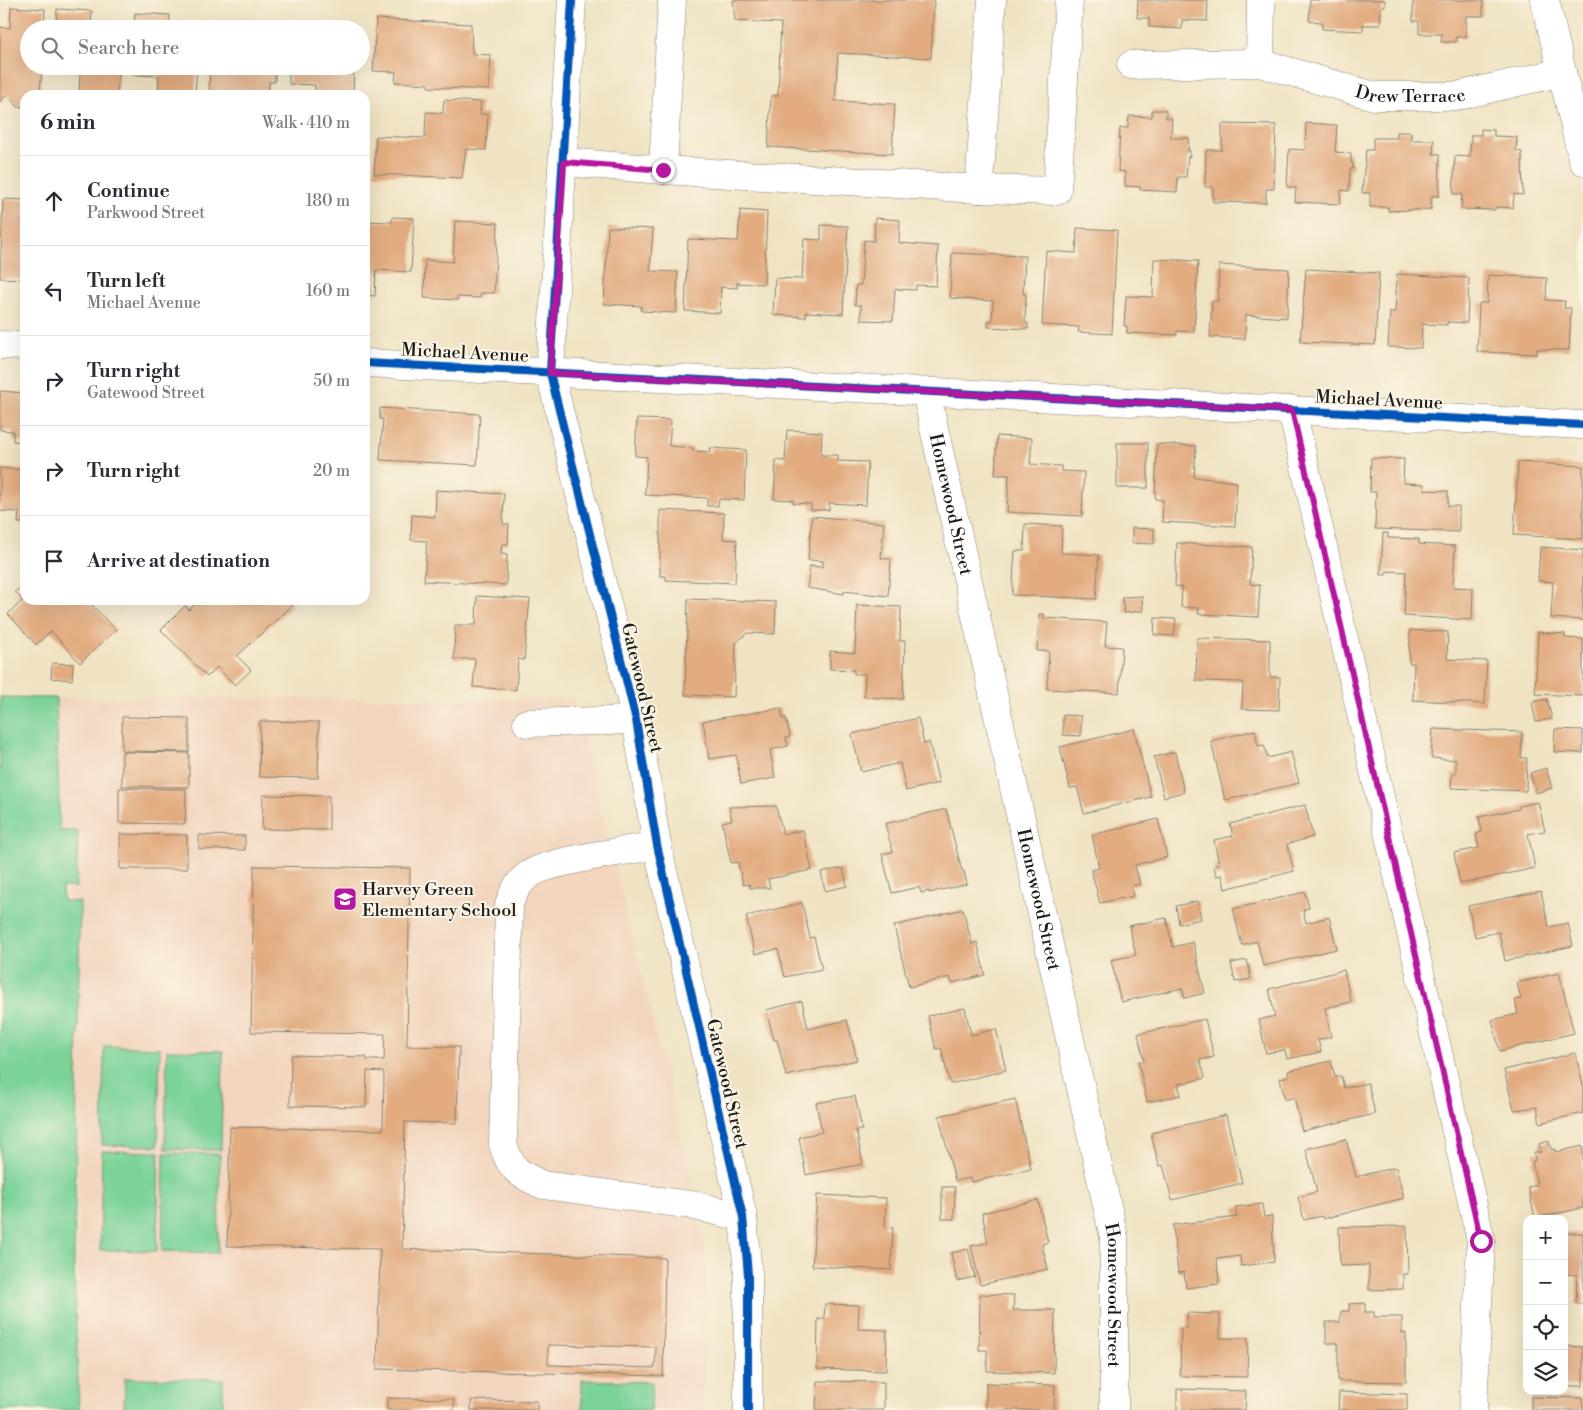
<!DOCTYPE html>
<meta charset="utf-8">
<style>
body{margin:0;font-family:"Libre Bodoni",serif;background:#f2f2f3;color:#2b2b33}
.controls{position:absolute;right:15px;bottom:15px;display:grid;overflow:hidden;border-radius:10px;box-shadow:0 5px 20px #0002}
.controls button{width:45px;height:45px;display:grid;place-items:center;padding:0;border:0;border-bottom:1px solid #e1e1e2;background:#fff;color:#2b2b33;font:25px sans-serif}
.stop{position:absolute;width:15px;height:15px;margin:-11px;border:4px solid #b5179e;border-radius:50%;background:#fff}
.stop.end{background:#b5179e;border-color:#fff;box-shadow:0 1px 5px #0008}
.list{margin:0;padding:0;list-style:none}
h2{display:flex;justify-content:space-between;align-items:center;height:65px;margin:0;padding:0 20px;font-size:21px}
h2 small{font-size:16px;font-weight:400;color:#7c7c81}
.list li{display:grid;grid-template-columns:32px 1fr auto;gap:15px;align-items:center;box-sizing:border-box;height:90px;padding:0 20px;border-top:1px solid #e1e1e2}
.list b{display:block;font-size:19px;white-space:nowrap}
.list p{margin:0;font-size:16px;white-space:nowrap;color:#7c7c81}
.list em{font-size:16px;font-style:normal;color:#7c7c81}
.icon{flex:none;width:28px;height:28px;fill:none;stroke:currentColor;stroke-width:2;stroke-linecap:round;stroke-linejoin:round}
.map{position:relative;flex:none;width:1583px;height:1410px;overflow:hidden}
.search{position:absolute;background:#fff;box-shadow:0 5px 20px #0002;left:20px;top:20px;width:350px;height:55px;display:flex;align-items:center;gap:12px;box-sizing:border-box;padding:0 18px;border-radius:28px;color:#7c7c81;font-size:19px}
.panel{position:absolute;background:#fff;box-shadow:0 5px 20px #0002;left:20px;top:90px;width:350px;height:515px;border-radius:15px}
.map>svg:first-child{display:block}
</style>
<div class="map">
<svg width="1583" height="1410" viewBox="0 0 1583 1410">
<rect width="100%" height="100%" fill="#fcf5e5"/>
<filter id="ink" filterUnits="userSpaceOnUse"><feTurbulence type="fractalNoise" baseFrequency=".02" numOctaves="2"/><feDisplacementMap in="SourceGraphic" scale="10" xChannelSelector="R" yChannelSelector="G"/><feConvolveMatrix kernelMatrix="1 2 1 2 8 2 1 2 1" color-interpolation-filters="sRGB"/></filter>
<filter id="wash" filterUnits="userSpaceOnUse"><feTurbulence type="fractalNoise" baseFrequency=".0096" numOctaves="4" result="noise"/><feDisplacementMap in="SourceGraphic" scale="20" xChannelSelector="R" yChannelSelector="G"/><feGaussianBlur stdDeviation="1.12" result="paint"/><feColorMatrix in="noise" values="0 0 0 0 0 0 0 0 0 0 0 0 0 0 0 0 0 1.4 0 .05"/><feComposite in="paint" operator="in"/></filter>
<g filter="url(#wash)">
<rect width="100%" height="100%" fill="#f0e3c3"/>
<polygon fill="#f2d5be" points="56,698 574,699 689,1168 707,1256 703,1410 79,1410 77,1100"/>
<g fill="#7bd398" stroke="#4c785a">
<polygon points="0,697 56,698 60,831 78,831 76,887 62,887 63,901 80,902 74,1264 79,1410 0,1410"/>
<polygon points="104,1046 160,1048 158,1146 102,1145"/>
<polygon points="167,1050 223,1051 221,1150 165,1149"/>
<polygon points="102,1151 159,1152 157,1251 100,1250"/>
<polygon points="164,1153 220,1154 218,1253 162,1251"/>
<polygon points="125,1378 223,1379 223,1410 124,1410"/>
<polygon points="582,1380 652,1382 651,1410 582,1410"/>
</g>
<g id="blocks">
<g fill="#e2ac80" fill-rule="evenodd">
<polygon points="733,0 934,0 931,58 838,53 835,101 895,104 892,154 768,147 771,96 778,96 781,23 735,21"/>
<polygon points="1138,0 1208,0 1207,21 1182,20 1182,29 1149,27 1149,18 1137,18"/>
<polygon points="1310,0 1385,0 1385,6 1381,7 1380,25 1363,25 1363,31 1322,29 1322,22 1309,21"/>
<polygon points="1413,0 1483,0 1483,16 1466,16 1466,37 1456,37 1456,42 1441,42 1442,34 1419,34 1419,21 1413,21"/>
<polygon points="11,7 45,9 44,29 29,29 29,66 42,66 40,95 25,95 25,107 18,107 7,95 0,102 0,27 10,28"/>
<polygon points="57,9 92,11 91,29 56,29"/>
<polygon points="135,13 170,15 169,29 134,29"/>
<polygon points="243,19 278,21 277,29 242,29"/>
<polygon points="376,19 471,24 472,54 491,55 489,90 428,87 428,84 395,82 396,72 373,71"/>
<polygon points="292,22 326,24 326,29 291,29"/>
<polygon points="54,66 119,66 117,95 79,95 80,72 54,71"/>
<polygon points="132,66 197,66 195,95 158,95 159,76 132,75"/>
<polygon points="210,66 275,66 275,82 269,82 268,95 209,95"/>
<polygon points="289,66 354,66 353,95 315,95 315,85 289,84"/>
<polygon points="444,100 481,102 480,114 488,114 486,150 466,149 462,178 374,174 376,136 425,138 426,112 443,113"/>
<polygon points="1152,110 1166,110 1166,118 1172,118 1171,138 1189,138 1188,151 1190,151 1190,157 1188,156 1186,177 1178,177 1177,192 1140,190 1140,187 1125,186 1125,172 1118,171 1120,128 1128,128 1129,116 1152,117"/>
<polygon points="1306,123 1337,125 1335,152 1351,153 1351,163 1353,163 1353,169 1350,169 1349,191 1341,190 1340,204 1295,202 1296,188 1287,187 1289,149 1305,150"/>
<polygon points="1222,124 1276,125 1274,189 1266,189 1266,203 1213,202 1213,187 1205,187 1206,150 1222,150"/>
<polygon points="1481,129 1494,130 1494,136 1517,137 1516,151 1522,152 1523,195 1514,194 1513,208 1495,207 1495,210 1461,209 1462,194 1453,194 1455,156 1470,157 1471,135 1481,135"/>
<polygon points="1397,132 1411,132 1411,140 1434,140 1433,154 1440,154 1439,196 1431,196 1431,209 1388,211 1388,207 1370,207 1370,193 1362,193 1366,150 1373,150 1373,138 1397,138"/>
<polygon points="3,199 25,200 25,279 0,278"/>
<polygon points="740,210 767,212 764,284 737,283 737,288 721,287 720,313 685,311 688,239 738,241"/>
<polygon points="393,217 414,218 411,272 376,270 375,296 365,295 365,221 392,222"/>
<polygon points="875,218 900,220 899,243 938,246 936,286 916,285 916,290 895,289 893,321 861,320 861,305 855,305 856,285 861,285 864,240 874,241"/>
<polygon points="455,221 498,223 494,293 481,293 480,298 457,297 457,300 424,298 425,260 453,262"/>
<polygon points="821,225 848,226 843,314 806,312 806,317 773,315 775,278 802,279 804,239 821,240"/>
<polygon points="608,227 653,229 650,271 678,272 676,313 641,311 641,306 604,304"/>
<polygon points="1077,228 1117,230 1112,334 1078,332 1079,327 1042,325 1046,251 1076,253"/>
<polygon points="952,253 1025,256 1023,294 1026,294 1025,323 1028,323 1028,329 988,327 988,321 992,321 993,301 950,298"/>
<polygon points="1154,259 1198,261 1194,332 1177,331 1177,335 1127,333 1127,326 1124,326 1126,296 1153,297"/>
<polygon points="1219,265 1289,269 1287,318 1246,315 1245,339 1210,337 1212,301 1218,301"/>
<polygon points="1306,269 1379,273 1375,345 1300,342"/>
<polygon points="1397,274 1469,278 1467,323 1447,322 1447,325 1422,324 1421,348 1388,347 1390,312 1395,312"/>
<polygon points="1488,275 1547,278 1546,300 1565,301 1564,308 1571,308 1569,350 1537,349 1537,354 1477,352 1479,303 1487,303"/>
<polygon points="0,391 25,393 25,442 13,441 13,431 0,430"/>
<polygon points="380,408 480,414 477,465 380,460 383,419 380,419"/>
<polygon points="637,419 671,420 669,446 693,448 693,451 711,452 710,448 746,450 744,500 719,499 718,506 707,506 707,498 645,495 647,457 635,456"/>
<polygon points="787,430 822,432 821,455 838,455 838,461 868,462 866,505 829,503 829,510 811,510 811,504 793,503 793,500 774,499 776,460 785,461"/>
<polygon points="997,436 1032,438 1030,464 1061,466 1061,471 1084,472 1082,516 1007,512 1009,475 995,475"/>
<rect x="1117" y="443" width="31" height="45"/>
<polygon points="1157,444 1196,446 1194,477 1237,482 1235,526 1162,522 1163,500 1155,499"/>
<polygon points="1371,458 1404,459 1403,483 1424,484 1424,490 1448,491 1448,506 1459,506 1459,532 1375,529 1376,492 1370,492"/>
<polygon points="1518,462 1583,466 1583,539 1514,535"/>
<polygon points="0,468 25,470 25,523 18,523 19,512 0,511"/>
<polygon points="436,490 504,494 503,524 509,524 508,544 502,544 501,554 507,555 506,585 424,581 427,541 411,540 412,515 435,517"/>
<polygon points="660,510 724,513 723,539 737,540 735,583 666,580 666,576 660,576"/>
<polygon points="812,516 884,523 881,558 891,559 888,596 844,591 844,594 807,588 810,566 823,567 823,561 808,560"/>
<polygon points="1025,524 1062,526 1061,553 1099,555 1096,599 1012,595 1015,551 1024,551"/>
<polygon points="1132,528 1154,529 1154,544 1132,543"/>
<polygon points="1383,533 1388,533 1388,538 1419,539 1419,544 1455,546 1453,587 1473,588 1472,620 1404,616 1406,572 1387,571 1386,575 1381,575"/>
<polygon points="1177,543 1252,547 1250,584 1260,585 1258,617 1198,614 1199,608 1181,607 1182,587 1175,586"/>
<polygon points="1540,547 1583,550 1583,620 1551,618 1553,582 1538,581"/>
<polygon points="25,583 25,600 87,600 116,630 80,663 51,631 36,645 8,614 23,600 15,592"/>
<polygon points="477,596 530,599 524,660 518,659 516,690 473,687 475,659 454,659 455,625 476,625"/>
<polygon points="1142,596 1143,611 1124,613 1122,597"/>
<polygon points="688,599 776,602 775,634 747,633 736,643 734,697 685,695"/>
<polygon points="199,600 288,600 293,605 237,656 251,670 235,685 217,667 207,677 161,630 185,606 189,610"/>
<polygon points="857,605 901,607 900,641 905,641 903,699 864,697 865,674 854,674 854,670 830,669 830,651 855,653"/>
<polygon points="1039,614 1044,614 1044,618 1107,622 1105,646 1122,647 1119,693 1047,689 1049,651 1037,651"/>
<polygon points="1155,618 1176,619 1174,636 1154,635"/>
<polygon points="1410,630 1448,632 1447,659 1487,661 1485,704 1413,700 1414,663 1409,663"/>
<polygon points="1538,632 1565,634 1565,638 1583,639 1583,696 1535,694"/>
<polygon points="1197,638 1270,640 1270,677 1280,677 1279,710 1242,709 1243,682 1196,681"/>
<polygon points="52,663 73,664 72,680 51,678"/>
<polygon points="1547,699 1552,719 1536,722 1532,702"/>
<polygon points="781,708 783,719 786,718 790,737 786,738 788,746 770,750 775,778 741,784 736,755 709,759 703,721"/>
<polygon points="1063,715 1081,716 1081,736 1063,735"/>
<polygon points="122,717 189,718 189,752 122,751"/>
<polygon points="918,718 924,744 929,742 939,783 906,791 900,763 861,772 852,734"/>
<polygon points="260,721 319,722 318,778 259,777"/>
<polygon points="1134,729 1151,797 1084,813 1077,787 1070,788 1060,747"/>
<polygon points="1433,729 1522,732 1521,758 1527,758 1526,791 1451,788 1452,774 1456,774 1456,760 1431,758"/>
<polygon points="1555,729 1583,730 1583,753 1554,752"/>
<polygon points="1255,730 1258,746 1264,745 1268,758 1291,752 1299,783 1225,800 1211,741"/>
<polygon points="122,752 189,753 189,787 122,786"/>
<polygon points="1175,752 1184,792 1164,797 1154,757"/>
<polygon points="1546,768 1552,788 1536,793 1530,773"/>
<polygon points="119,788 186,789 185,824 119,823"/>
<polygon points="263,795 329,796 329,830 262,829"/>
<polygon points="1538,802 1545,831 1528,834 1535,868 1460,884 1454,853 1479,848 1476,834 1482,832 1479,817 1519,809 1519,806"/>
<polygon points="1305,805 1313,837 1287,844 1294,871 1225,889 1222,875 1216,876 1214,866 1219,864 1214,840 1233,836 1230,824"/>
<polygon points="776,806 783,834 803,830 812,870 768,879 770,888 750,888 749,884 743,885 738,862 731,863 722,822 732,820 729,807"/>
<polygon points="946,809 962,871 964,871 967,884 929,893 929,891 921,893 919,887 892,893 882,854 893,852 885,824"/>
<polygon points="1158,819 1167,857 1135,865 1140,884 1131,886 1133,896 1100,903 1091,870 1099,868 1092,835"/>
<polygon points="120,834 187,835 187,869 120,869"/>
<polygon points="199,835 245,836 245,850 199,849"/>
<path d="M254 866 410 868 407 1046 459 1047 457 1123 405 1122 402 1249 665 1258 663 1376 377 1369 380 1249 227 1246 230 1127 383 1130 384 1072 367 1071 366 1107 290 1106 291 1055 366 1057 367 1060H384L385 1034 251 1032ZM548 1345 656 1347 655 1368 548 1365Z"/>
<polygon points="843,868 847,886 825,891 821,872"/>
<polygon points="1541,891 1549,927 1568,923 1573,946 1505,961 1499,932 1475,937 1468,906"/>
<polygon points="1305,892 1309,908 1303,910 1306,923 1329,917 1337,949 1263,966 1257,941 1242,945 1233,909"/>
<polygon points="1198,901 1201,919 1179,924 1176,906"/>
<polygon points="802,903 810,938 814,937 822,969 785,977 778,949 755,954 746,916"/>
<polygon points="963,909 972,944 977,942 985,975 952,983 950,977 909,987 894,926"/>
<polygon points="1166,918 1173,947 1193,942 1205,993 1185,998 1182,988 1121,1002 1111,960 1136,955 1129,926"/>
<polygon points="1247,960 1251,979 1235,982 1231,963"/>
<polygon points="1344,970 1351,1002 1325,1008 1331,1037 1318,1040 1321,1052 1287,1059 1285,1050 1266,1053 1259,1020 1275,1016 1269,989"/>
<polygon points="1559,973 1574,1033 1500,1051 1492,1020 1518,1014 1515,1000 1521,999 1517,983"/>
<polygon points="802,1001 808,1029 847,1020 857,1060 786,1076 777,1040 774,1040 766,1010"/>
<polygon points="965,1008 971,1035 996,1029 1006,1070 950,1084 941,1048 936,1049 928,1016"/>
<polygon points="1205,1019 1214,1057 1200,1060 1205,1078 1178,1084 1181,1095 1147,1102 1138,1061 1144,1061 1138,1034"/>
<polygon points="1575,1053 1583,1085 1583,1113 1540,1123 1537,1107 1514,1110 1504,1070"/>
<polygon points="1331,1061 1335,1077 1341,1076 1344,1088 1368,1083 1375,1114 1302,1131 1294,1097 1285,1100 1280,1078 1289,1076 1288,1071"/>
<polygon points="855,1096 862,1130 856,1130 863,1164 806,1175 799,1137 822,1132 816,1103"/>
<polygon points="1015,1099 1031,1169 971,1182 970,1178 955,1181 939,1116"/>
<polygon points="1226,1115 1242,1183 1172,1200 1163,1165 1159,1166 1151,1133"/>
<polygon points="1346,1139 1356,1177 1396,1167 1404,1198 1323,1219 1322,1216 1304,1220 1298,1197 1317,1192 1306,1149"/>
<polygon points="1549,1141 1551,1150 1555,1149 1555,1152 1583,1146 1583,1208 1535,1218 1528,1187 1537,1185 1532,1161 1535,1161 1534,1153 1541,1152 1539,1144"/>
<polygon points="942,1187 955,1187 954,1219 942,1219"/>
<polygon points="817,1195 886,1198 885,1227 893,1228 891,1270 812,1266"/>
<polygon points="1038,1200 1048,1242 1042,1244 1048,1269 980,1285 971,1246 988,1243 982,1213"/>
<polygon points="1262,1204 1264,1217 1272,1216 1274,1262 1241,1266 1240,1256 1217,1259 1219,1284 1186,1288 1184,1272 1178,1273 1173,1225 1237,1217 1235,1207"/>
<polygon points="1407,1226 1408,1274 1403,1274 1403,1289 1369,1290 1369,1265 1340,1266 1339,1227"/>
<polygon points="1564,1233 1583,1233 1583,1304 1576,1304 1577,1275 1564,1274"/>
<polygon points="968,1249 975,1277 957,1281 951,1253"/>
<polygon points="980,1294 1014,1295 1013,1310 1055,1310 1054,1373 987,1371 987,1350 979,1350"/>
<polygon points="1365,1303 1365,1312 1374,1312 1374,1317 1402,1317 1402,1333 1406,1333 1406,1382 1338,1381 1338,1343 1326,1343 1326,1322 1340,1322 1341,1311 1349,1311 1349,1304"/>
<polygon points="825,1304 859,1305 858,1329 887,1330 886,1371 817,1369 818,1319 824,1319"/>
<polygon points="1187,1313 1220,1314 1220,1338 1248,1338 1247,1377 1180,1376 1181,1328 1187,1328"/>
<polygon points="1564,1346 1583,1347 1583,1386 1564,1386"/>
<polygon points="817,1381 884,1382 884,1410 816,1410"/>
<polygon points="986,1383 1055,1385 1054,1410 986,1410"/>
<polygon points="1177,1389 1246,1391 1245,1410 1177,1410"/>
<polygon points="1339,1392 1407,1394 1407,1410 1338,1410"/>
<polygon points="1531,1397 1583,1398 1583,1410 1531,1410"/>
<polygon points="387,1398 454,1399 454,1410 387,1410"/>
<polygon points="471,1400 537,1401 537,1410 471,1410"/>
</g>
</g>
</g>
<g filter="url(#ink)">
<use href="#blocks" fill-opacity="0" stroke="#868070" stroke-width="1"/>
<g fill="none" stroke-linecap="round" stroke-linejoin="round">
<g stroke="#868070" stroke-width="29">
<g id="minor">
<polyline points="572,0 550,373 636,720 657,845 743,1217 748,1275 748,1410"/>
<polyline points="1545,0 1583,161"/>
<polyline points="1260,63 1261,0"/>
<path id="s1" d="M1131 65 1260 63 1374 96H1457L1562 72"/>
<polyline points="564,162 663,170 672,0"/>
<polyline points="663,170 979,189 992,0"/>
<polyline points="979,189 1057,191 1069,0"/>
<polyline points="0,345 25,346"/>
<polyline points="365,363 1583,425"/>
<path id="s2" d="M926 392 1114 1237V1410"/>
<polyline points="1292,410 1481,1241 1473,1410"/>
<polyline points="527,723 636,720"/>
<path d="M657 845C630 851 550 860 530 874 518 882 514 891 509 904L503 1144C510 1170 520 1175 543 1185L691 1205 743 1217"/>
</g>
</g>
<use href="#minor" stroke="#fff" stroke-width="28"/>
<g stroke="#fcf5e5" stroke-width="11">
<g id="cycleway">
<polyline points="572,0 550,373 636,720 657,845 743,1217 748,1275 748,1410"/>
<polyline points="365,363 1583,425"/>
</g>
</g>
<use href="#cycleway" stroke="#0057b8" stroke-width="8"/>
</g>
</g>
<g fill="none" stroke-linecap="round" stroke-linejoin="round" filter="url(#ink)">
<polyline stroke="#b5179e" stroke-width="6" points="663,170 564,162 550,373 1292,410 1481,1241"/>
</g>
<defs>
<g id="school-square" transform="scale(1.25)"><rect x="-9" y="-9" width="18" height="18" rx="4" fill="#b5179e" stroke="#fcf5e5"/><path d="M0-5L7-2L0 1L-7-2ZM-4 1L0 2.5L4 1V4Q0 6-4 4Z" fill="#fff"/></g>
</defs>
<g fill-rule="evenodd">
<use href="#school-square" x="345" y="899"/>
</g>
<g text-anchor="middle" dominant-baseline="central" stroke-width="4" stroke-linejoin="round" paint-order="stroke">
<g font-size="18" fill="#1c1c1c" stroke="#fcf5e5">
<text stroke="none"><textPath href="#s1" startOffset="284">Drew Terrace</textPath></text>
<text transform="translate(465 353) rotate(3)">Michael Avenue</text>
<text transform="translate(1379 400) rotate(3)">Michael Avenue</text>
<text stroke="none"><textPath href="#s2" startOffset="115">Homewood Street</textPath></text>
<text transform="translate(642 688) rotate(77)">Gatewood Street</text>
<text stroke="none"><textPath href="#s2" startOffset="520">Homewood Street</textPath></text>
<text transform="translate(727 1084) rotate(77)">Gatewood Street</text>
<text stroke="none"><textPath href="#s2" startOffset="924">Homewood Street</textPath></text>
</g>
<g font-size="18" fill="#1c1c1c" stroke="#fcf5e5" text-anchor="start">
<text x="362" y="889">Harvey Green<tspan x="362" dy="21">Elementary School</tspan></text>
</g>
</g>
</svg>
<div class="controls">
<button>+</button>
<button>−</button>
<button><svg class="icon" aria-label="locate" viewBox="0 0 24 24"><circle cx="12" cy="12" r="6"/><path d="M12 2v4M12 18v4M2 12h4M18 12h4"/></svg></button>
<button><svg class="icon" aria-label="layers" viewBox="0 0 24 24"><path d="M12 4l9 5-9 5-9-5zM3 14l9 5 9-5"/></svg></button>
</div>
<div class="stop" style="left:1481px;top:1241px"></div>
<div class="stop end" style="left:663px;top:170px"></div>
<div class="search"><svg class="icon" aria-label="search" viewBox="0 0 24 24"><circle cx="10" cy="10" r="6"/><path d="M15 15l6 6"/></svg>Search here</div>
<section class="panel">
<h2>6 min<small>Walk · 410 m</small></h2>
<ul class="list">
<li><svg class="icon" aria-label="ahead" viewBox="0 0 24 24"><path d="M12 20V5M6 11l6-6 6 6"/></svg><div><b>Continue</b><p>Parkwood Street</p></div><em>180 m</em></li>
<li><svg class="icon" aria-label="left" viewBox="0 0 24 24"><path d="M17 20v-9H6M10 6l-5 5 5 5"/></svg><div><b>Turn left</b><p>Michael Avenue</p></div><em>160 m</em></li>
<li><svg class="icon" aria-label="right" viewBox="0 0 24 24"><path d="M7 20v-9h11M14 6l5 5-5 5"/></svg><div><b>Turn right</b><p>Gatewood Street</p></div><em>50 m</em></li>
<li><svg class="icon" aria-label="right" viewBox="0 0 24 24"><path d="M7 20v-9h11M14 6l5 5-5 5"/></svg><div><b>Turn right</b></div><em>20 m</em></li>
<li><svg class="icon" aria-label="arrive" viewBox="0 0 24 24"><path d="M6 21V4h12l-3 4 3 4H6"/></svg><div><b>Arrive at destination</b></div></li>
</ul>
</section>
</div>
